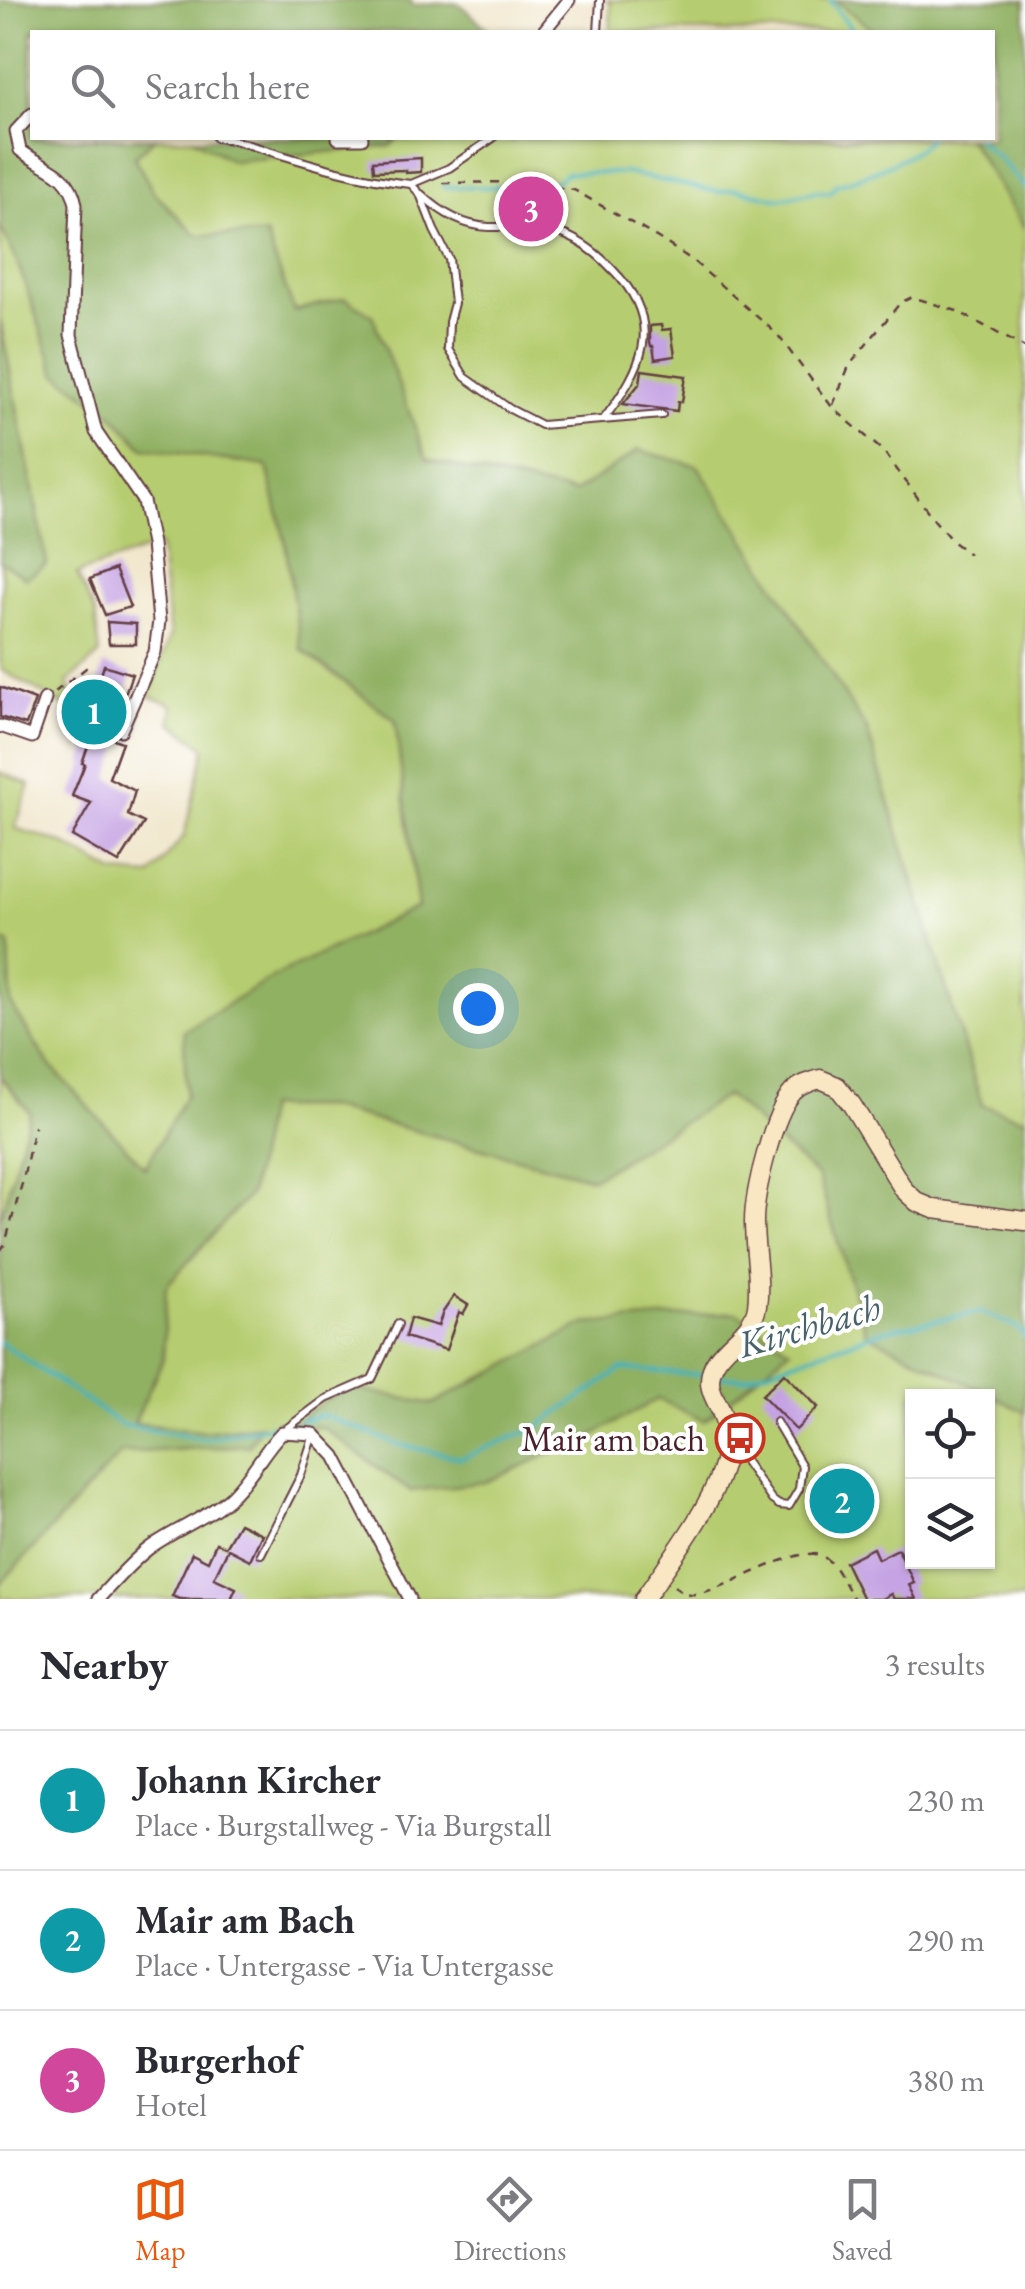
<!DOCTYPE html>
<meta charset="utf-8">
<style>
body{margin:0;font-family:"EB Garamond",serif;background:#f2f2f3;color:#2b2b33}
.controls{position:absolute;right:30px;bottom:30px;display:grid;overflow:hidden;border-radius:0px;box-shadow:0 2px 8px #0004}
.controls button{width:90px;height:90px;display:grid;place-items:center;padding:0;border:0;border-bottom:2px solid #e1e1e2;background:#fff;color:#2b2b33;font:50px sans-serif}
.you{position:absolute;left:478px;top:1008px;width:35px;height:35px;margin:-25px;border:8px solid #fff;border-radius:50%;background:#1a73e8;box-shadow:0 0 0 15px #1a73e833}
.badge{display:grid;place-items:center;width:65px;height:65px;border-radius:50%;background:#ea580c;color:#fff;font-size:32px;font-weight:700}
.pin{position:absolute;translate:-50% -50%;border:5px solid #fff;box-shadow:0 2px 10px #0006}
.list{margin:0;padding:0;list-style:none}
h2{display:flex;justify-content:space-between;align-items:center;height:130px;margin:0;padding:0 40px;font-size:42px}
h2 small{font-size:32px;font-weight:400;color:#7c7c81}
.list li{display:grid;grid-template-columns:65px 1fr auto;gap:30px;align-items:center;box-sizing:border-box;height:140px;padding:0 40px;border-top:2px solid #e1e1e2}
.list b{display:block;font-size:38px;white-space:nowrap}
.list p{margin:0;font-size:32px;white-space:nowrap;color:#7c7c81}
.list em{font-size:32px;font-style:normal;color:#7c7c81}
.icon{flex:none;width:55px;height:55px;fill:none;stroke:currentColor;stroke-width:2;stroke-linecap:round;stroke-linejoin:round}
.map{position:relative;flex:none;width:1025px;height:1599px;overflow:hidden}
.search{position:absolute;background:#fff;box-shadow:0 2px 8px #0004;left:30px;right:30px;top:30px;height:110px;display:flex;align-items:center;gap:25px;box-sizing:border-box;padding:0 35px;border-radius:0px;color:#7c7c81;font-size:38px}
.sheet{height:550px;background:#fff}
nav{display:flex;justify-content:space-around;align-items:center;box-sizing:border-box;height:140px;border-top:2px solid #e1e1e2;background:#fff;font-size:28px;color:#7c7c81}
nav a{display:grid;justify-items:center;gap:5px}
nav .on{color:#ea580c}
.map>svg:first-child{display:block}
</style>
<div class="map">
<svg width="1025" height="1599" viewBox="0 0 1025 1599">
<rect width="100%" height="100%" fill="#fff"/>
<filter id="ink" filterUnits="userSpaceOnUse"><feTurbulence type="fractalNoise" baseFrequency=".01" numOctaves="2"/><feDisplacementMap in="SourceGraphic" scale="20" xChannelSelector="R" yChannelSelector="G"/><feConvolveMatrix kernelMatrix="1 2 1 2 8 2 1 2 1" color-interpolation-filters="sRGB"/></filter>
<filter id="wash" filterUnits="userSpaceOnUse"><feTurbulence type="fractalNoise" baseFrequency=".0048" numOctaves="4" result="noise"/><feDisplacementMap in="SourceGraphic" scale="40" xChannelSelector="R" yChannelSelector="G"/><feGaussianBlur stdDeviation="2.25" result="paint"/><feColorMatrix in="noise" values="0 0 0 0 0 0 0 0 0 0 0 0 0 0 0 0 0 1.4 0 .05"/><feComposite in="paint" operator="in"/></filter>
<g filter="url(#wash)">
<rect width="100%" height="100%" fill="#f0e5c9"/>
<g fill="#b6cc70" stroke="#80764e" stroke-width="2.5" fill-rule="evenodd">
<polygon points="607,0 835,0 876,32 611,32 610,3"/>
<polygon points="155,138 193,138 232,161 389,146 398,138 505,138 511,141 517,138 968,138 1025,229 1025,1119 982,1105 867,730 639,450 575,493 476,472 426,459 372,315 345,298 294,311 266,235 197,236 154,193 134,157"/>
<polygon points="0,226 17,261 56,373 112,414 144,448 267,466 285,541 301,649 395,720 418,907 273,977 184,1031 186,1095 145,1168 47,1062 11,1004 9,943 0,941 0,772 30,785 15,828 62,843 115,873 151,876 184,836 205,748 171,722 173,705 149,696 170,635 159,545 77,574 95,613 100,654 68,682 75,712 0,669 2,576 0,559 0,561 47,563 0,319"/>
<polygon points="0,1076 30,1112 0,1220"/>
<path d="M727 1095 818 1177 866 1333 1025 1412V1599H0V1584L121 1453 249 1445 261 1426 205 1432 134 1423 163 1359 166 1286 250 1194 266 1107H326L592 1178ZM789 1349 658 1399 593 1435 410 1491 322 1427H300L286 1431 352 1388 432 1404 491 1372ZM912 1396H988V1562H912Z"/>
</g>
<g fill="#90b062" stroke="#6d6846" stroke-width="2.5">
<polygon points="0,0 411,0 412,5 458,3 491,32 32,32 32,138 155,138 134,157 154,193 197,235 266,235 294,311 345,298 372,315 427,459 476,472 574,493 639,450 698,466 867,730 982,1105 1025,1119 1025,1412 866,1333 818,1177 727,1095 593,1178 326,1107 267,1107 250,1194 166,1286 163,1359 134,1423 205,1432 261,1425 249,1445 121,1453 0,1584 0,1220 30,1112 0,1076 0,941 9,943 11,1005 47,1062 145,1168 186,1095 184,1031 273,977 418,907 395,720 301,649 285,541 267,466 144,448 112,414 56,373 17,261 0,226"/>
<polygon points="835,0 1025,0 1025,229 968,138 992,138 992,32 876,32"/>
<polygon points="193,138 398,138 390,146 232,161"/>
<polygon points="0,319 47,564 26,578 0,561"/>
<polygon points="736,1312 790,1349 704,1421 658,1399 593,1435 486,1482 410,1491 322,1427 300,1427 282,1432 326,1399 352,1388 432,1404 585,1324"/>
</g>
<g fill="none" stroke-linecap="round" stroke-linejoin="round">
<g stroke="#43b3b9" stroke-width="4">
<polyline points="830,0 854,32"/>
<polyline points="976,138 1000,159 1025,188"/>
<path d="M443 187H527L555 182 566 173H626L719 192 735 189 780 199 817 191 830 193 835 185C857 180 917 156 929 138"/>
<polyline points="0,1342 122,1425 204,1439 292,1422"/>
<polyline points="715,1376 744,1378 885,1330 981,1312 1017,1327 1025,1337"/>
<polyline points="301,1420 323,1415 397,1444 462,1458 538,1427 622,1369 705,1375"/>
</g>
</g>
<g id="blocks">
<g fill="#c5a2e3">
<polygon points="421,158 421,172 406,173 406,170 374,171 373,161"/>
<polygon points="661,325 662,330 671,329 675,356 655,359 653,346 651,346 650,342 650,326"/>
<polygon points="642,370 686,376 682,402 678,402 677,411 623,404 640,383"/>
<polygon points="115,569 130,607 105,615 90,579"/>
<polygon points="107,622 136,624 136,644 109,644"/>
<polygon points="104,665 132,674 125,694 98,685"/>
<polygon points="0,687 35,700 26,725 0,717"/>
<polygon points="93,732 122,742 109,778 135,791 128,815 144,823 119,863 72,836 91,803 72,796 85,764 82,763"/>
<polygon points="454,1296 468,1305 463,1314 459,1312 446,1350 405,1337 410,1318 438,1326 443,1312"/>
<polygon points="784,1373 818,1407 796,1430 762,1395"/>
<polygon points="844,1483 860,1504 840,1519 824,1498"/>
<polygon points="239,1523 262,1534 250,1560 228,1549 214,1578 236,1588 231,1599 179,1599 172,1596 192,1553 208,1561 216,1543 225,1547"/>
<polygon points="873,1548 878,1559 898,1549 914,1583 909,1585 916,1599 894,1599 891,1594 881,1599 863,1599 845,1562"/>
</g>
</g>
</g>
<g filter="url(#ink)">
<use href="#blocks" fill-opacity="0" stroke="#633d43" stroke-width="2.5"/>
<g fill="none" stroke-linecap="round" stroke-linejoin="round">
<g stroke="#633d43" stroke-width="10">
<g id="lane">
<polyline points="598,32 600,0"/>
<path d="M216 138 233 140C292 158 349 178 411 184L420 194 434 230 449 259 454 303 449 322 448 349 465 377 510 409 541 425 662 415"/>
<polyline points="411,184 449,168 493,138"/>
<path d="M421 194C439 211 463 226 489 227 515 227 540 226 565 235 583 242 601 257 614 271 666 324 642 369 603 420"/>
<polyline points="283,1431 326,1399 372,1379 398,1324"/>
<polyline points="729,1450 739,1453 772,1500 779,1505 789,1506 799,1489 802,1466 776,1422"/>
<polyline points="261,1554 301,1475 314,1434"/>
</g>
</g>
<g stroke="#633d43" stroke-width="15">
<g id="street">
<polyline points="543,32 569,0"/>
<path d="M32 114 16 131 20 150C44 169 69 170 76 204L71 335 96 432 143 501 152 544 159 621 155 652 121 730"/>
<polyline points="338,138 362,138"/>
<polyline points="0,726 32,737 45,699"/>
<path d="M98 1599C114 1582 129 1564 148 1549 173 1530 204 1520 228 1499 250 1480 262 1452 282 1432L314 1434 335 1456 410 1599"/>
</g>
</g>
<g stroke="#633d43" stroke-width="21">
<path id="secondary" d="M644 1599C669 1562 709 1510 722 1469 729 1448 729 1429 720 1409 716 1401 710 1391 710 1381 710 1348 753 1337 757 1306 761 1279 754 1250 754 1222 754 1193 773 1113 793 1092 800 1085 810 1082 820 1079L837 1086 852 1105 904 1190 917 1202 934 1209 1025 1221"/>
</g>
<g stroke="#633d43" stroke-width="2.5" stroke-dasharray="8 8" stroke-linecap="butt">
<polyline points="443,183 519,182 574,190 658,238 692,260 777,334 832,407 884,452 935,521 953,542 969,554"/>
<polyline points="833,405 849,366 900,303 912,297 957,311 1025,348"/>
<polyline points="55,692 86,668 93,671 107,718 111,722"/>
<polyline points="0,1251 5,1244 23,1180 34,1126"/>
<path d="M674 1586C680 1590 687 1595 695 1594 725 1591 799 1543 822 1556 838 1565 843 1585 854 1599"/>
</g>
<use href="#lane" stroke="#fff" stroke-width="6"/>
<use href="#street" stroke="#fff" stroke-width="11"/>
<use href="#secondary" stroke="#f9e7c3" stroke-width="18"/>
</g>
</g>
<defs>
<g id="bus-ring" transform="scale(2.5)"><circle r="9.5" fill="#fff" stroke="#c8321e" stroke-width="1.5"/><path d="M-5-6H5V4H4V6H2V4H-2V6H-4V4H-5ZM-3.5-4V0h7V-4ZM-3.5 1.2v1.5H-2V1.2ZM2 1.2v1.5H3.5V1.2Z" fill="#c8321e"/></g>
</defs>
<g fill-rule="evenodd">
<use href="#bus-ring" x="740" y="1438"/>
</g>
<g text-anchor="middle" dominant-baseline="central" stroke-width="8" stroke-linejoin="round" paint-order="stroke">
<g font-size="35" fill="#4a1f2b" stroke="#fff" text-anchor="end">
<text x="705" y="1438">Mair am bach</text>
</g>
<g font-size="38" font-style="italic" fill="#47626b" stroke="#fff">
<text transform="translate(809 1325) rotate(-16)">Kirchbach</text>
</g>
</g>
</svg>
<div class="controls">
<button><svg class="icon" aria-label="locate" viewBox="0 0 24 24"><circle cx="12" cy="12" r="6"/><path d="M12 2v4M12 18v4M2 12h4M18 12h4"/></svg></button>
<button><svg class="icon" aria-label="layers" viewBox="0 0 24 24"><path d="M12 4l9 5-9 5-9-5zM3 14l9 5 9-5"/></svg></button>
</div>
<div class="you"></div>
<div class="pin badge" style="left:94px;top:712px;background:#0f9aa8">1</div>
<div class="pin badge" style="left:842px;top:1501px;background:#0f9aa8">2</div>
<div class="pin badge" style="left:531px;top:209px;background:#d1479c">3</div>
<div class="search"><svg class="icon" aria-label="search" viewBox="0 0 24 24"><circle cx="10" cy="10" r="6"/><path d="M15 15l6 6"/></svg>Search here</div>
</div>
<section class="sheet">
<h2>Nearby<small>3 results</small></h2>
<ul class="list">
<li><span class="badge" style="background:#0f9aa8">1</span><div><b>Johann Kircher</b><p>Place · Burgstallweg - Via Burgstall</p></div><em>230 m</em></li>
<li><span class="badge" style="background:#0f9aa8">2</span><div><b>Mair am Bach</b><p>Place · Untergasse - Via Untergasse</p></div><em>290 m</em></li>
<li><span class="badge" style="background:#d1479c">3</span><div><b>Burgerhof</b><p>Hotel</p></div><em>380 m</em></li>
</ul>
</section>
<nav>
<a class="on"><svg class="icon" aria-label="map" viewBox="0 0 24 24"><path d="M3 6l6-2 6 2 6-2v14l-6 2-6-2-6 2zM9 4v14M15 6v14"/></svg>Map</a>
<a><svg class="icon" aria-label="directions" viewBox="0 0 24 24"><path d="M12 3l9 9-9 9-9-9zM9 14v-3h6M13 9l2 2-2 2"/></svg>Directions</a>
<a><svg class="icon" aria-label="saved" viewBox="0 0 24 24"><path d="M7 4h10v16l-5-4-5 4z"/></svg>Saved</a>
</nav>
